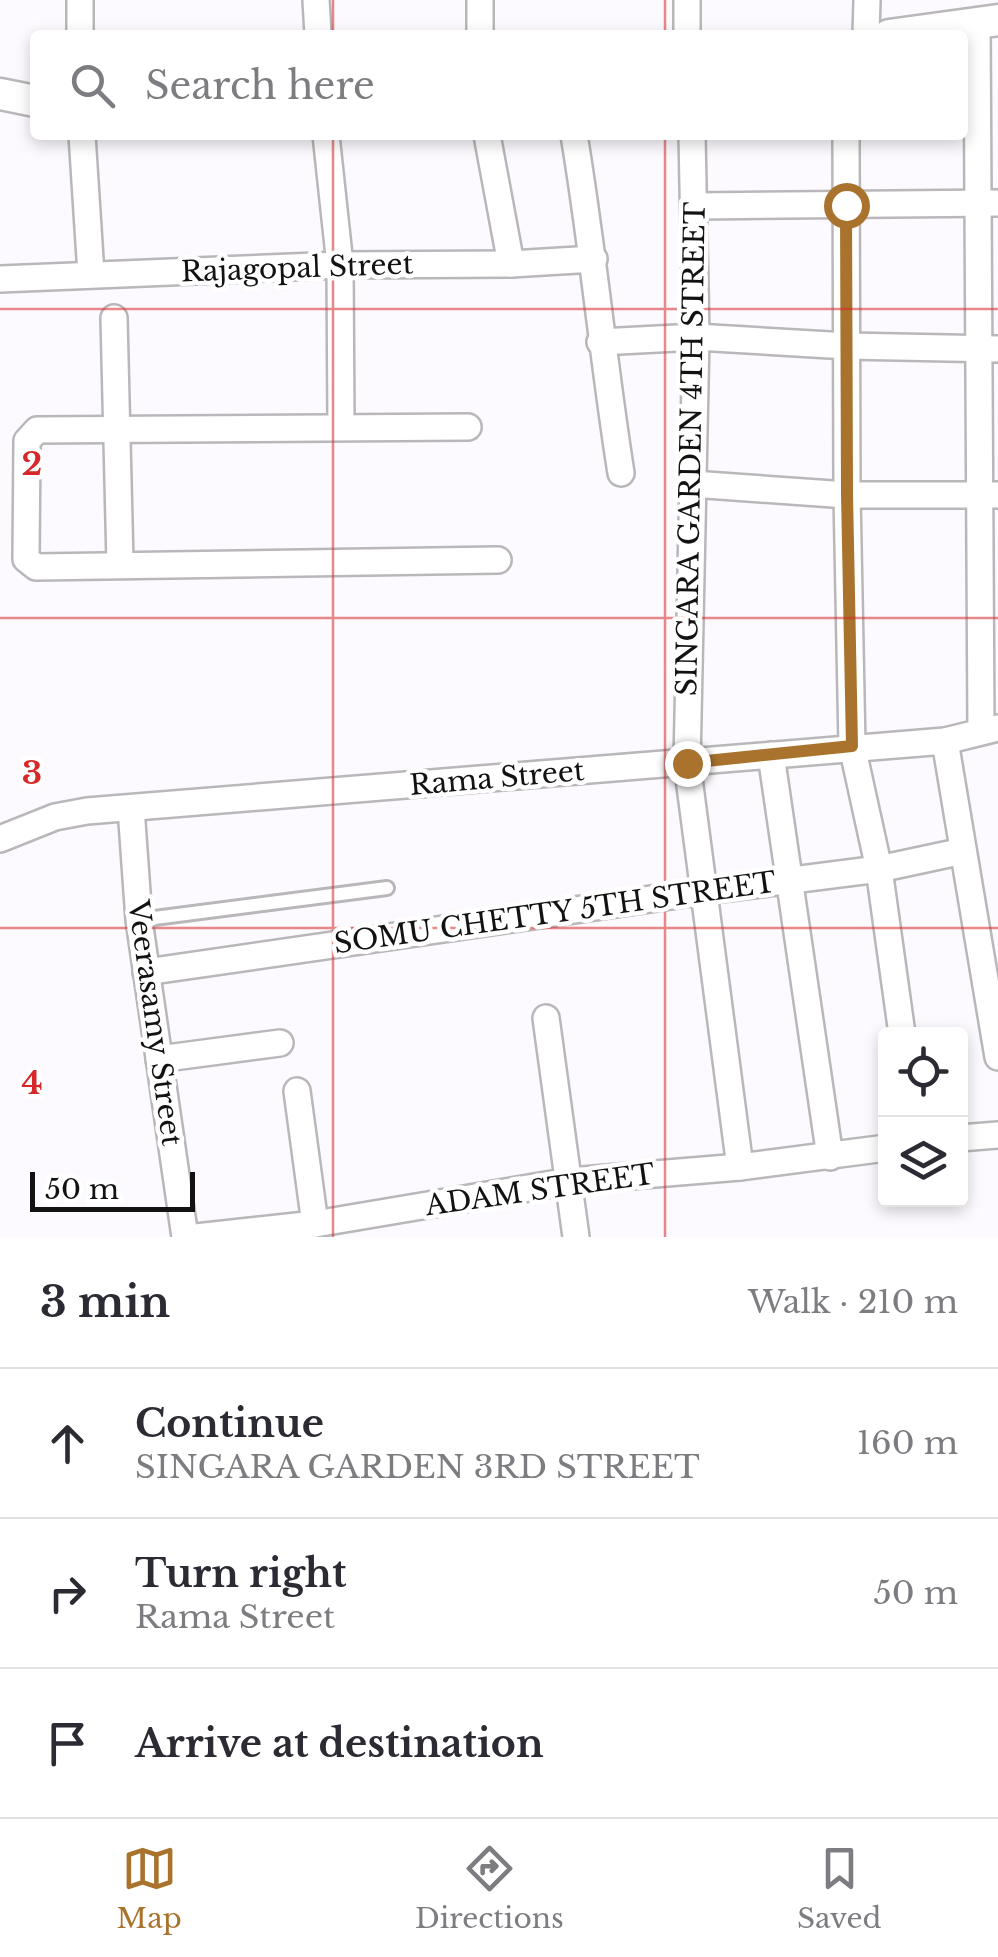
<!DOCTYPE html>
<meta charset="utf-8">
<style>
body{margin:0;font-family:"Libre Baskerville",serif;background:#f2f2f3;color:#2b2b33}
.controls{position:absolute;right:30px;bottom:30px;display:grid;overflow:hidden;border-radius:10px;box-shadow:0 5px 15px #0003}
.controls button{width:90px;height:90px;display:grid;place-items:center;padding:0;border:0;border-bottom:2px solid #e1e1e2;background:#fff;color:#2b2b33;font:50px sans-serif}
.scale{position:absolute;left:30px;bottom:25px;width:165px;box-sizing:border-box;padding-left:10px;border:5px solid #121213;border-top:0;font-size:28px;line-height:35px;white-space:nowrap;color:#121213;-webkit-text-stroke:8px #fff;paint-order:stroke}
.stop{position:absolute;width:30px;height:30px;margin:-22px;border:8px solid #a9732e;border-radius:50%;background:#fff}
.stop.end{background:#a9732e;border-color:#fff;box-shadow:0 2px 10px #0008}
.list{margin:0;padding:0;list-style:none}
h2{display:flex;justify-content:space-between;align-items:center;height:130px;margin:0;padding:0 40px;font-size:42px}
h2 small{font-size:32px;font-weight:400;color:#7c7c81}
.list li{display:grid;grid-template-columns:65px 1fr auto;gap:30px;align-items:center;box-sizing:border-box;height:150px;padding:0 40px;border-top:2px solid #e1e1e2}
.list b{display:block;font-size:38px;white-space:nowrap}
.list p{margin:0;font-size:32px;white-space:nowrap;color:#7c7c81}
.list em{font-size:32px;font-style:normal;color:#7c7c81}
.icon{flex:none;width:55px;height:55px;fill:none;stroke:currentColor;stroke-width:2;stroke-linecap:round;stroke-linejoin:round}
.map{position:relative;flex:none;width:998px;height:1237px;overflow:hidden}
.search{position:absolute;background:#fff;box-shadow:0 5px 15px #0003;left:30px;right:30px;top:30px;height:110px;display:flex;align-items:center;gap:25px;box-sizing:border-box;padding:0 35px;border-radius:10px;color:#7c7c81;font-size:38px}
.sheet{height:580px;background:#fff}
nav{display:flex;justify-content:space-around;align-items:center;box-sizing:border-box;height:140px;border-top:2px solid #e1e1e2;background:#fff;font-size:28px;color:#7c7c81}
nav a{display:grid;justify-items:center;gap:5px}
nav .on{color:#a9732e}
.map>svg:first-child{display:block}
</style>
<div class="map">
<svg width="998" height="1237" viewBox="0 0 998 1237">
<rect width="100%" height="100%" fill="#fcfafe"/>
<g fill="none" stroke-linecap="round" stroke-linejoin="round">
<g stroke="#b9b7ba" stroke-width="18">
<polyline id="service" points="139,920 387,888"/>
</g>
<g stroke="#b9b7ba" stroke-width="30">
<g id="minor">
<polyline points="80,0 80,35"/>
<polyline points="316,0 318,35"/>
<polyline points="687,0 687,35"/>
<polyline points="977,24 981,730"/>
<polyline points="480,35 480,0"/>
<polyline points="866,35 867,0"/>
<polyline points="82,135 91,274"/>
<polyline points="326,135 340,265 341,427"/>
<polyline points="487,135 511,264"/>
<path d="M574 135C593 248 603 360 621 473"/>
<polyline points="692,135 696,337 687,763 740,1167"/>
<polyline points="846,135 847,495 852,746 879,869 902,1034"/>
<polyline points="696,206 998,203"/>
<polyline points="0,279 340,265 511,264 594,259"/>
<polyline points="114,318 120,563"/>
<polyline points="600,342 696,337 847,346 998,349"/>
<polyline points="468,427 37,430 27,441 26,559 36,567 498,560"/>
<polyline points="692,484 847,495 998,495"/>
<polyline points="945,741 998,1057"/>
<polyline points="771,755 830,1157"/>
<polyline points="131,808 139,920 185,1237"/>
<polyline points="0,839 55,817 87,811 945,741 998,728"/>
<polyline points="146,972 706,891 879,869 963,851"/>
<polyline points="546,1018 576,1237"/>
<polyline points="159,1059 280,1043"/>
<polyline points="297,1091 315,1224"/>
<polyline points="960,1138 998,1135"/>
<polyline points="196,1237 315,1224 570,1181 740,1167 886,1148"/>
</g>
</g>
<g stroke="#b9b7ba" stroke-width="35">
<g id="tertiary">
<polyline points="889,35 998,20"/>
<polyline points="0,94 35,101"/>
</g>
</g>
<use href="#service" stroke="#fff" stroke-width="12"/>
<use href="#minor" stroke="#fff" stroke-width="25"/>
<use href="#tertiary" stroke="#fff" stroke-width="30"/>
</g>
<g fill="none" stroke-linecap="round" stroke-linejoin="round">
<polyline stroke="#a9732e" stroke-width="12" points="687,763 852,746 847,494 846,205"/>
</g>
<path fill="none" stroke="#d62828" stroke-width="2.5" stroke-opacity="0.55" d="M333 0V35M665 0V35M333 135V1237M665 135V1237M0 309H998M0 618H998M0 928H998"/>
<g text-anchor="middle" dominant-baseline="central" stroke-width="9" stroke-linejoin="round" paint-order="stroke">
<g font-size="28" fill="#121213" stroke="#fff">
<text transform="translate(297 268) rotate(-2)">Rajagopal Street</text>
<text transform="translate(691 449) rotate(-89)">SINGARA GARDEN 4TH STREET</text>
<text transform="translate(497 778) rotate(-5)">Rama Street</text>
<text transform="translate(555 913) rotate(-8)">SOMU CHETTY 5TH STREET</text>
<text transform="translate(155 1023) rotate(82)">Veerasamy Street</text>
<text transform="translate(540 1190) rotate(-8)">ADAM STREET</text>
</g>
</g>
<g font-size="32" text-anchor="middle" font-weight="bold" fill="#d62828" stroke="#fff" stroke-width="9" stroke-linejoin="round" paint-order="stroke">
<text x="32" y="475">2</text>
<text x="32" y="784">3</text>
<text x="32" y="1094">4</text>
</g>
</svg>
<div class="controls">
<button><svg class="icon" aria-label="locate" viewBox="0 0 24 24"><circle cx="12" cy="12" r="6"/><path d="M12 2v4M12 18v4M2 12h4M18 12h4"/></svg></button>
<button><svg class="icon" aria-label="layers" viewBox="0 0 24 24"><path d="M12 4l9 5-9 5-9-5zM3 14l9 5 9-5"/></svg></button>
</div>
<div class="scale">50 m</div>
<div class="stop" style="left:846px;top:205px"></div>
<div class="stop end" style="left:687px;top:763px"></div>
<div class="search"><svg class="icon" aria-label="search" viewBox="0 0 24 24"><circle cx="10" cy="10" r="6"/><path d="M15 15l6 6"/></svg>Search here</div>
</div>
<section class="sheet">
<h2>3 min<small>Walk · 210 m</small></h2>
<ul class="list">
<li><svg class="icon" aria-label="ahead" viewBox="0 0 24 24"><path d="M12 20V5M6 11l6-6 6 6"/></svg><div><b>Continue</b><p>SINGARA GARDEN 3RD STREET</p></div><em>160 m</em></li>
<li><svg class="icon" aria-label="right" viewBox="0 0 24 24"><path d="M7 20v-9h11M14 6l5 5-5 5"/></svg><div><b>Turn right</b><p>Rama Street</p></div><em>50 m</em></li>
<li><svg class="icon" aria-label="arrive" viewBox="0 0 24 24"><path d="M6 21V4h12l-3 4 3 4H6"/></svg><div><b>Arrive at destination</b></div></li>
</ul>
</section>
<nav>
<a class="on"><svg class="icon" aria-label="map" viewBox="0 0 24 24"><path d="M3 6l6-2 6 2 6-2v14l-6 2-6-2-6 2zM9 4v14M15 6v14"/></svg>Map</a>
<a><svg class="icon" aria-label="directions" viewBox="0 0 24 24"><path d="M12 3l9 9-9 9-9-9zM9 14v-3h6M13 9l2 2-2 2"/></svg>Directions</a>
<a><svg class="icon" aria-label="saved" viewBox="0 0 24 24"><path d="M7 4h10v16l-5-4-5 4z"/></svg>Saved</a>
</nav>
